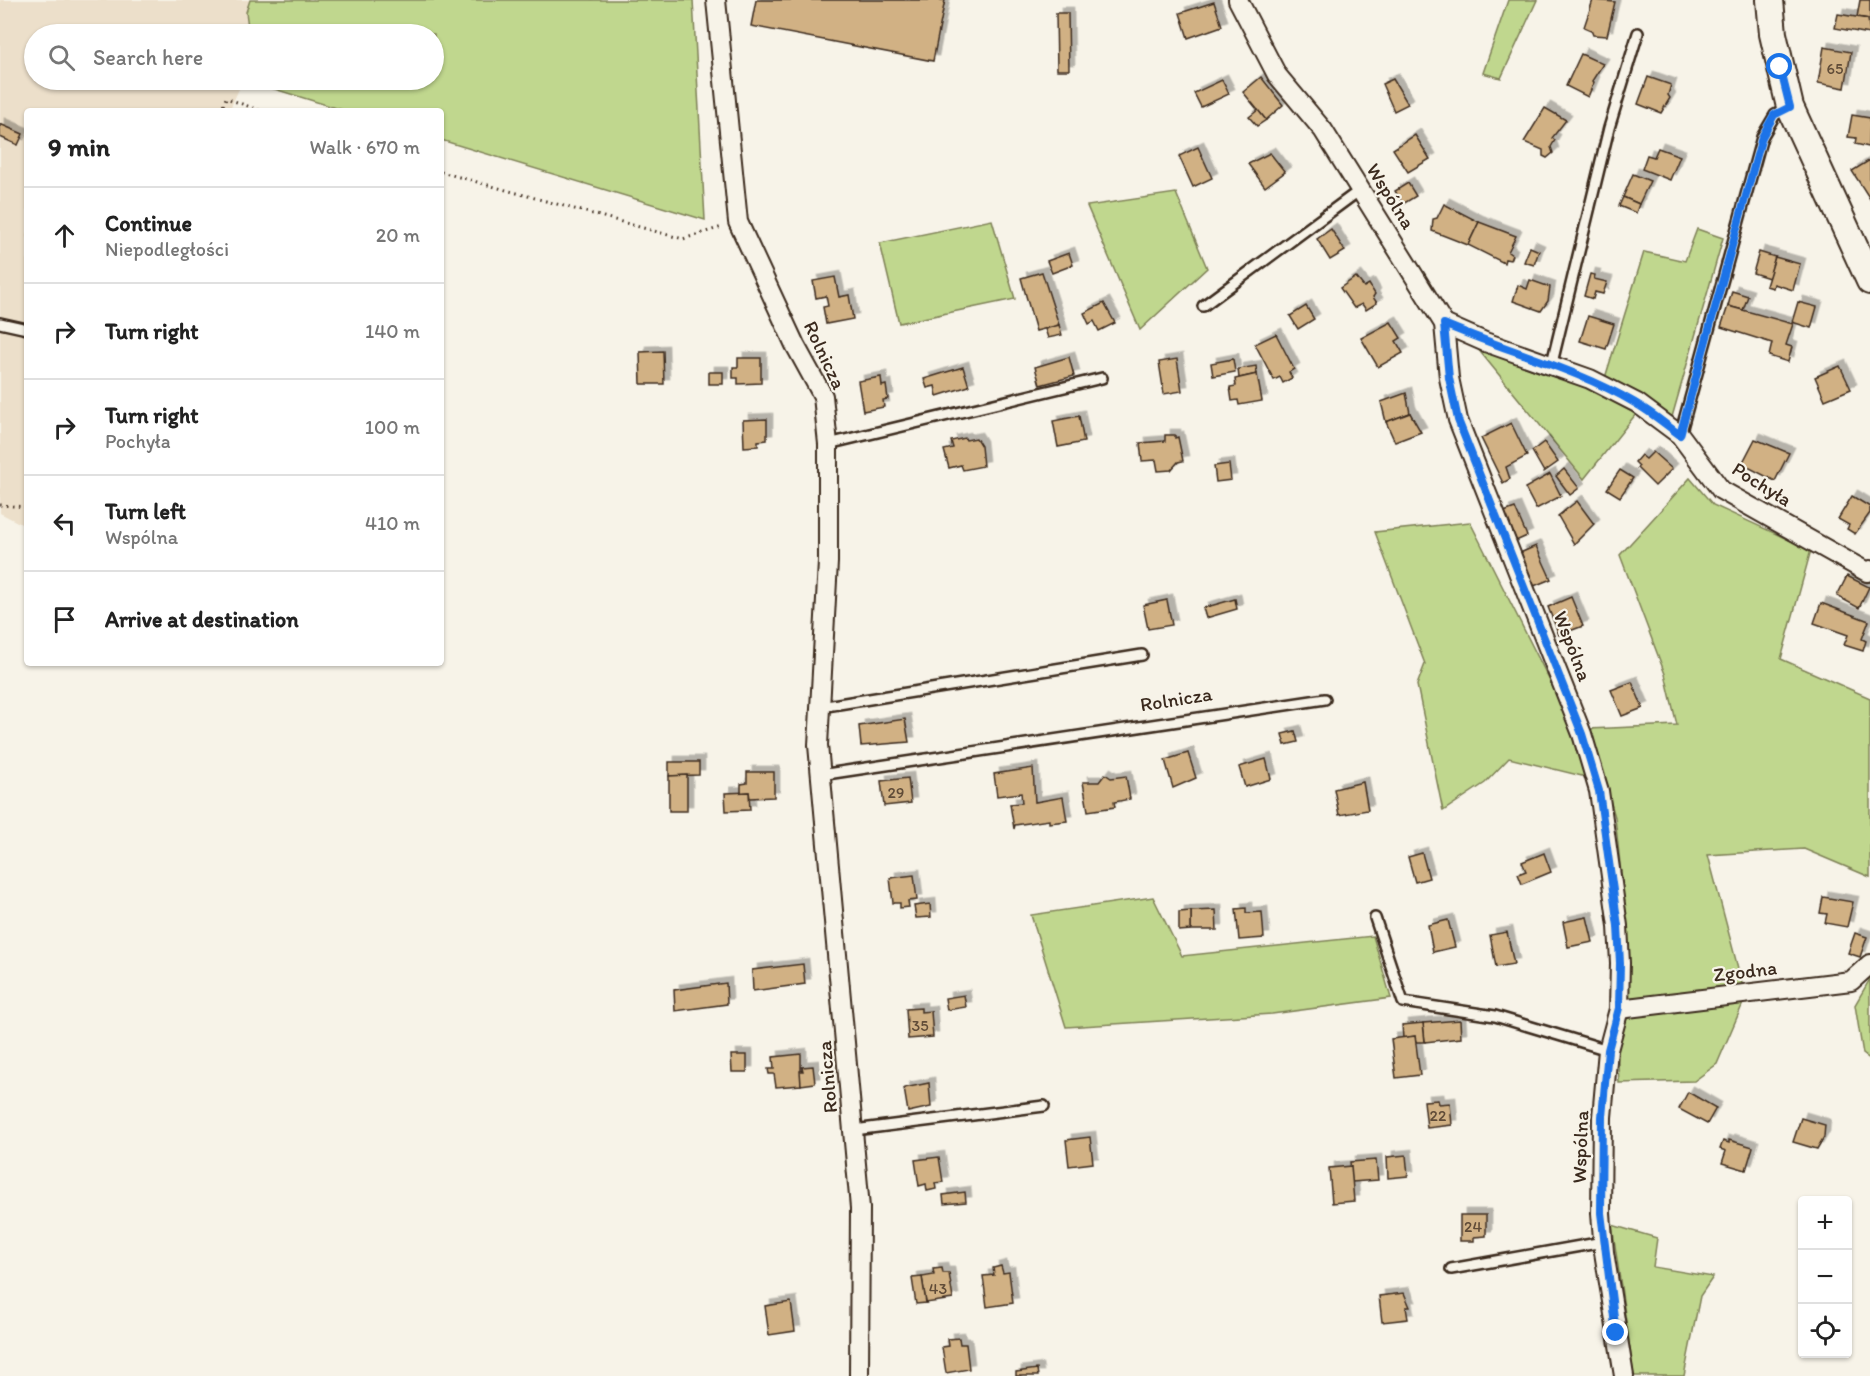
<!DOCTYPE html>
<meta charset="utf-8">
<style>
body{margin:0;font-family:Itim,sans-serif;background:#f6f6f6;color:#222}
.controls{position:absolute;right:18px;bottom:18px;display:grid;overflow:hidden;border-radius:6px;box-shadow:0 2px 4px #0004}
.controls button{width:54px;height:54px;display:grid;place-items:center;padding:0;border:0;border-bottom:2px solid #e0e0e0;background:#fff;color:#222;font:30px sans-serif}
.stop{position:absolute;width:18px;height:18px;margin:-14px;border:4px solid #1a73e8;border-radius:50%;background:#fff}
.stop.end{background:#1a73e8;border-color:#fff;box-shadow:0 2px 6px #0008}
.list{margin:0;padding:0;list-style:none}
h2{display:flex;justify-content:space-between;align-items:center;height:78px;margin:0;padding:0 24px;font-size:26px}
h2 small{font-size:20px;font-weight:400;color:#767676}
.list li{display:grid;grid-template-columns:39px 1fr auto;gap:18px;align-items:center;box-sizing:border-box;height:96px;padding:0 24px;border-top:2px solid #e0e0e0}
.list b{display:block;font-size:22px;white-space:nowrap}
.list p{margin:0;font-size:20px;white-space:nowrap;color:#767676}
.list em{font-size:20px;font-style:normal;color:#767676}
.icon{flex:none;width:33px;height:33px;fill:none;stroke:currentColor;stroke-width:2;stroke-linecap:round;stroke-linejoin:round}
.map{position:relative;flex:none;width:1870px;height:1376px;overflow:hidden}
.search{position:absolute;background:#fff;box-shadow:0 2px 4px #0004;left:24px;top:24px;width:420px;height:66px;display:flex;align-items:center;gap:15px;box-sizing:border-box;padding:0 21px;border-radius:33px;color:#767676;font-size:22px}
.panel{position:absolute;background:#fff;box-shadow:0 2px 4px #0004;left:24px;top:108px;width:420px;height:558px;border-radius:6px}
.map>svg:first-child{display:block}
</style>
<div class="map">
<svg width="1870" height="1376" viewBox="0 0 1870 1376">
<defs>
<filter id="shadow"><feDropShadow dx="5.5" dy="-5.5" stdDeviation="0" flood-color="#0004"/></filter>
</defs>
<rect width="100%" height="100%" fill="#f7f3e8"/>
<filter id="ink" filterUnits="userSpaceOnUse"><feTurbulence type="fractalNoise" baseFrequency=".0167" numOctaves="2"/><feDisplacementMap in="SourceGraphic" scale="12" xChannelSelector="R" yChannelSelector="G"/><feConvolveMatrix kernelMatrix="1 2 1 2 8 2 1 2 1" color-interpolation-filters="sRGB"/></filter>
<g filter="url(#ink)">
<polygon fill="#ecdfca" points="0,0 251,0 246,12 248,34 34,34 34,80 243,80 229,111 27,111 27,527 0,513"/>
<g fill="#c0d78e" stroke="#7e8056" stroke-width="1.5">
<polygon points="250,0 693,0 705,220 441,140 441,111 346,111 258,84 257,80 434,80 434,34 249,34 246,12"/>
<polygon points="1508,0 1537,0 1501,78 1483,73"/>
<polygon points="1176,193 1207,268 1140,330 1087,206"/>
<polygon points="992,220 1015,299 899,323 880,243"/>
<polygon points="1697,229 1723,238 1672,417 1605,378 1644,252 1685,261"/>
<polygon points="1473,343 1536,371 1584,386 1636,414 1584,479"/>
<polygon points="1690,478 1713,505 1811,550 1781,659 1870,698 1870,877 1804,849 1708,855 1743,987 1626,998 1624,901 1615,817 1589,729 1677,725 1665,674 1620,555"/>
<polygon points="1470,522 1578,737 1586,777 1509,758 1485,783 1443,811 1417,685 1425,664 1375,532"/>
<polygon points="1153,897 1182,956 1373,936 1391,998 1272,1014 1066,1027 1031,915"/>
<polygon points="1870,979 1870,1059 1863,1054 1855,1005"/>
<polygon points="1744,1001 1717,1064 1694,1081 1619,1083 1617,1044 1627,1013"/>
<polygon points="1612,1225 1657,1238 1653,1267 1713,1277 1700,1296 1684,1376 1634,1376"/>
</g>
<g fill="#d1b184" stroke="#3b2a1e" stroke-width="1.5" filter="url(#shadow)">
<polygon points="756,0 945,0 933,61 751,26"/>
<polygon points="1593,0 1615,2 1607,36 1593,35 1591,30 1584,27"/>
<polygon points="1860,0 1870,0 1870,19 1857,17"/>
<polygon points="1214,2 1222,26 1188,38 1180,13"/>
<polygon points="1056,13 1068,13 1069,70 1057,70"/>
<polygon points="1838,14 1868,19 1870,34 1835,28"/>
<polygon points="1824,47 1851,52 1845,88 1818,83"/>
<polygon points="1581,54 1603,64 1592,81 1594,82 1588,97 1566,86"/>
<polygon points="1261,77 1283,105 1266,120 1243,92"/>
<polygon points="1648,77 1671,85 1668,95 1670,98 1661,113 1638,104"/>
<polygon points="1393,79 1408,104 1394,111 1382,84"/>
<polygon points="1222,80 1229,94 1201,107 1194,93"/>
<polygon points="1545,108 1566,120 1552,138 1555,140 1551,147 1553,153 1547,158 1543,156 1543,150 1524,142"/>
<polygon points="1258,110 1266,120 1257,126 1249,117"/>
<polygon points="1852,115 1870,118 1869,147 1855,144 1856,138 1848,137"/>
<polygon points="0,124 23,134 18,145 0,137"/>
<polygon points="1415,135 1430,159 1408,172 1393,149"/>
<polygon points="1198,147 1212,178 1193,187 1179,156"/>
<polygon points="1658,148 1680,156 1670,180 1642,169 1647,155 1654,157"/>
<polygon points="1270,153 1285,172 1265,187 1248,164"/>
<polygon points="1870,160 1870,199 1852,171"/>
<polygon points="1633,174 1650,181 1639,204 1623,197"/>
<polygon points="1408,183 1416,196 1403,204 1395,191"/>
<polygon points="1623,197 1639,204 1636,213 1619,206"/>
<polygon points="1444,204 1479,222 1468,245 1432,231 1433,219 1437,218"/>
<polygon points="1479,222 1516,236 1508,252 1512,255 1510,260 1505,259 1504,263 1468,245"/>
<polygon points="1331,229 1345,251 1330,260 1317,239"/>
<polygon points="1530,247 1539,251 1534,265 1524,262"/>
<polygon points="1759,252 1775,257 1769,278 1753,273"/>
<polygon points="1069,253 1073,265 1052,273 1047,261"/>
<polygon points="1775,257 1800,264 1793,290 1774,284 1773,288 1766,286"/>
<polygon points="1042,272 1059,325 1036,331 1021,278"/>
<polygon points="1590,274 1595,275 1594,279 1607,282 1603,294 1595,292 1593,299 1584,296"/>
<polygon points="835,277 839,297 849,295 853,319 826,324 823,307 828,306 826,296 816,298 813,281"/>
<polygon points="1356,277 1364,287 1369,284 1375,294 1373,297 1377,303 1366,310 1362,304 1354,308 1340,288"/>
<polygon points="1530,280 1550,287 1548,301 1541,311 1513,301 1518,285 1527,289"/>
<polygon points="1732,291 1748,296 1743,310 1728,306"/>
<polygon points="1798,302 1817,307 1811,328 1792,322"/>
<polygon points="1104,303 1115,323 1099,331 1094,321 1089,324 1084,313"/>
<polygon points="1306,306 1314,319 1298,329 1290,316"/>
<polygon points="1728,306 1793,324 1786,345 1792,347 1788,362 1769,356 1772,343 1721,327"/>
<polygon points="1588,316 1614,324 1606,349 1580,341"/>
<polygon points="1391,322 1401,338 1396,341 1403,353 1378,367 1361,338"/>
<polygon points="1059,325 1062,335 1048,338 1045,329"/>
<polygon points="1276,334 1294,369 1289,372 1292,378 1283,383 1280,377 1274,380 1255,344"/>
<polygon points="663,351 664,384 641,384 640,352"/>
<polygon points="1069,357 1074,376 1040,385 1035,367"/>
<polygon points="738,358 761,358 761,383 738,384 738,378 733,378 733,367 738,367"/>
<polygon points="1177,359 1182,391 1164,394 1159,362"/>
<polygon points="1233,359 1235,372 1213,376 1211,363"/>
<polygon points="1256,366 1257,374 1239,378 1238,369"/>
<polygon points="1840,366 1851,389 1825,400 1815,377"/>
<polygon points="963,367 969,386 937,396 935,386 927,388 924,379"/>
<rect x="709" y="372" width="14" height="12"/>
<polygon points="1257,374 1262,401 1239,405 1238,400 1232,401 1230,387 1236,386 1235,379"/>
<polygon points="881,377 882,386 886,385 888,399 883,400 884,407 863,411 858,381"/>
<polygon points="1406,393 1410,413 1386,422 1381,402"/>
<polygon points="1410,413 1421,432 1395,442 1386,422"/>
<polygon points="1079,416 1084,442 1058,447 1053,421"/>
<polygon points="767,419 767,440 758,441 758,446 744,447 743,420"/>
<polygon points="1511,423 1527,456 1506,467 1510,479 1503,483 1481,438"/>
<polygon points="1165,435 1175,435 1175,438 1178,437 1183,461 1178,462 1171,470 1158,471 1156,460 1142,461 1140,443 1165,441"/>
<polygon points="965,438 966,440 976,438 981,446 983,466 963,470 961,465 949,468 944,450 953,448 951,441"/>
<polygon points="1755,439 1789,453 1775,481 1742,464"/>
<polygon points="1544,442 1558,462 1544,472 1532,451"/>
<polygon points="1653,452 1672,469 1655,486 1637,468 1639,466 1635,462 1641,455 1646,459"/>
<polygon points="1229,464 1231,480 1216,482 1214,466"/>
<polygon points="1564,469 1579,488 1570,495 1556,476"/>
<polygon points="1620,470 1633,478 1620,497 1607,489"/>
<polygon points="1550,474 1561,496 1536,509 1525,488"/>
<polygon points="1852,496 1870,507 1870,513 1855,534 1847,529 1849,525 1838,519"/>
<polygon points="1577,501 1594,524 1574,544 1558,516"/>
<polygon points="1515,508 1527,536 1516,541 1504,512"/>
<polygon points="1536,546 1551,579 1534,586 1520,553"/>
<polygon points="1847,576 1869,587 1859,608 1837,596"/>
<polygon points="1571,597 1583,626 1559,635 1548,607"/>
<polygon points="1235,599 1237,609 1206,618 1203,608"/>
<polygon points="1167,600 1172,625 1148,629 1143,605"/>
<polygon points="1821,603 1869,621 1862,639 1866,641 1863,651 1844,645 1848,635 1814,623"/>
<polygon points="1632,682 1643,708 1622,716 1611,690"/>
<polygon points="905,719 909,742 861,746 859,726"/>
<polygon points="1295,731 1298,742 1285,745 1282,734"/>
<polygon points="1188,753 1196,778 1173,788 1165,760"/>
<polygon points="1266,759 1271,779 1245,787 1239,767"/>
<polygon points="669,762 699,762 699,775 669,776"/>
<polygon points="1033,768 1035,802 1063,797 1067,821 1049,823 1049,820 1015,825 1014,829 1010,804 1022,803 1021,793 997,796 994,774"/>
<polygon points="747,772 774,772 774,797 750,798 749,792 741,793 741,784 747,783"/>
<polygon points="1105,774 1111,778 1126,776 1130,799 1114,802 1115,807 1088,811 1083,782 1099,782"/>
<polygon points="687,775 687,811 669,811 669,776"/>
<polygon points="908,778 911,803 884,806 881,781"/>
<polygon points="1363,782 1368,810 1339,815 1334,789"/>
<polygon points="749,792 750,810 726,811 725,793"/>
<polygon points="1422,853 1429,878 1415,882 1408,857"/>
<polygon points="1544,853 1551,872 1522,884 1518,874 1526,871 1522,862"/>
<polygon points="914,875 917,900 908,901 909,907 900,908 900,903 893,903 890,878"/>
<polygon points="1823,897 1853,902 1847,927 1825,923 1827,914 1820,913"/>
<polygon points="930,904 931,917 916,918 914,906"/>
<polygon points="1246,908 1246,913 1262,912 1264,938 1239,940 1236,909"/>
<polygon points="1216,910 1217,930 1191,930 1191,911"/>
<polygon points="1191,911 1191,930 1179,931 1179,912"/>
<polygon points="1587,917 1593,942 1568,947 1563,922"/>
<polygon points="1448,920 1455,947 1433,952 1428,925"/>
<polygon points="1507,932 1514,964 1496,967 1490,935"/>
<polygon points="1855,933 1867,937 1860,957 1848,953"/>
<polygon points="803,964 805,984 753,991 752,970"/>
<polygon points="726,983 727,1004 675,1011 674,990"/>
<polygon points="964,995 966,1007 947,1010 945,998"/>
<polygon points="921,1008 921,1012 931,1011 933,1037 908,1039 906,1009"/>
<polygon points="1460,1020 1461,1038 1425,1042 1423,1023"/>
<polygon points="1423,1023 1425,1042 1416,1042 1415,1036 1403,1038 1402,1025"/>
<polygon points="1415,1036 1420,1075 1396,1078 1391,1039"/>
<polygon points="801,1054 801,1085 776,1087 774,1074 769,1074 768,1069 774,1069 773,1057"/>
<polygon points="731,1055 747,1055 747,1072 732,1072"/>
<polygon points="813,1066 815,1083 801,1085 800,1071 803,1071 802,1067"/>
<polygon points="929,1083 931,1107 908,1112 904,1088"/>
<polygon points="1688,1092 1716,1108 1707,1124 1679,1109"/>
<polygon points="1438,1100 1439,1104 1450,1103 1452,1125 1427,1128 1424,1101"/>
<polygon points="1801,1118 1825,1125 1824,1137 1817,1149 1793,1142"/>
<polygon points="1090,1137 1093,1163 1069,1166 1066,1140"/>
<polygon points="1729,1140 1753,1147 1746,1170 1722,1163 1726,1151 1720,1149 1723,1141 1729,1143"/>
<polygon points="1406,1155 1408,1176 1388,1178 1387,1157"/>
<polygon points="939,1157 943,1182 935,1183 936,1189 927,1191 926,1184 919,1186 915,1160"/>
<polygon points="1376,1160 1378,1180 1352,1182 1350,1162"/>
<polygon points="1351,1166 1354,1201 1332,1203 1329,1168"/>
<polygon points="965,1192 966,1202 944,1204 943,1195"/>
<polygon points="1460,1215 1486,1215 1486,1236 1474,1237 1474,1241 1460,1241"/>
<polygon points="1001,1266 1003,1273 1009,1272 1013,1303 987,1307 983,1276 994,1275 993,1268"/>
<polygon points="942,1268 943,1273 949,1273 953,1299 926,1303 922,1277 934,1275 933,1269"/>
<polygon points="922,1277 926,1303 916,1304 912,1278"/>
<polygon points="1404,1293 1410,1307 1406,1307 1408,1319 1382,1322 1379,1296"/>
<polygon points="791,1302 795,1331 769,1335 765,1306"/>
<polygon points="959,1338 960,1344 966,1344 969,1369 946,1373 942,1347 949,1346 948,1339"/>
<polygon points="1037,1369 1038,1376 1016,1376 1016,1372"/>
</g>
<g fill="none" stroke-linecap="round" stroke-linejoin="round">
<g stroke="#3b2a1e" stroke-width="14">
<g id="lane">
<polyline points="1203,306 1360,190"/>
<polyline points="0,323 27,329"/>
<polyline points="1551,367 1609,128 1638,33"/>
<polyline points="1680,435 1762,137 1775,115 1789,107"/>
<polyline points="828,444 1102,378"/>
<polyline points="820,707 1142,655"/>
<polyline points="820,775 1325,699"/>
<polyline points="1375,918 1403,1002 1495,1016 1608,1050"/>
<polyline points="854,1130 1044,1106"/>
<polyline points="1451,1269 1603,1242"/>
</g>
</g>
<g stroke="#3b2a1e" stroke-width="22">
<g id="street">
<polyline points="716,0 738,222 795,345 823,396 828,444 828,562 818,745 860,1208 859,1376"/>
<polyline points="1238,0 1277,75 1323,130 1444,324 1449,378 1458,420 1582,734 1599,791 1618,926 1620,963 1619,1009 1608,1050 1602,1117 1601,1213 1604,1252 1624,1376"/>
<polyline points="1444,324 1485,342 1590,379 1637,403 1680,435 1721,490 1867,572 1870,570"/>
<polyline points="1619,1009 1851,981 1870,964"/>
</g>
</g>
<g stroke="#3b2a1e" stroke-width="30">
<polyline id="secondary" points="1770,0 1773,34 1790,107 1870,281"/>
</g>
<g stroke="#3b2a1e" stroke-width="3" stroke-dasharray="1.5 4.5" stroke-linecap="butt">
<polyline points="221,111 226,98 261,111"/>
<polyline points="441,172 683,239 722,227"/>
<polyline points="0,505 27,507"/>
</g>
<use href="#lane" stroke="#f7f3e8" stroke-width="9"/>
<use href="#street" stroke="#f7f3e8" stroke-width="18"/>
<use href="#secondary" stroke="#f7f3e8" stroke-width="26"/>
</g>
</g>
<g fill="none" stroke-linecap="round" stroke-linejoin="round" filter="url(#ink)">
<path stroke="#1a73e8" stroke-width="8" d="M1616 1333 1601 1213 1602 1117 1608 1050 1619 1008 1620 963 1618 926 1599 791 1582 734 1458 420 1449 378 1444 324C1506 351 1578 369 1635 403 1651 412 1665 424 1680 435L1762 137 1774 115 1790 107 1780 67"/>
</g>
<g text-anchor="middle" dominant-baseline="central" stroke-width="4.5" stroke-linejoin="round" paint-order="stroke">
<g font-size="16" fill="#604c38">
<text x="1835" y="68">65</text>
<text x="896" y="792">29</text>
<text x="920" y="1025">35</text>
<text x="1438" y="1115">22</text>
<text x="1473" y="1226">24</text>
<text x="938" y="1288">43</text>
</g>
<g font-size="20" fill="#3b2a1e" stroke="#f7f3e8">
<text transform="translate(1391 196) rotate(58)">Wspólna</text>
<text transform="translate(825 355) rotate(65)">Rolnicza</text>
<text transform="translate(1762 484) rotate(32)">Pochyła</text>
<text transform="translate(1573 646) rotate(69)">Wspólna</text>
<text transform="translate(1176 699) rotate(-9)">Rolnicza</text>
<text transform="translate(1745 971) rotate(-7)">Zgodna</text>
<text transform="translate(827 1077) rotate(-95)">Rolnicza</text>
<text transform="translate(1580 1147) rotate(-88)">Wspólna</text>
</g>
</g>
</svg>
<div class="controls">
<button>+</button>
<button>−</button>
<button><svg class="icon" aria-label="locate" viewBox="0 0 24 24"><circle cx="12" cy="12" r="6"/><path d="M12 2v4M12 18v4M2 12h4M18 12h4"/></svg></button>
</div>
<div class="stop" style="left:1780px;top:67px"></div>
<div class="stop end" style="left:1616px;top:1333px"></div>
<div class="search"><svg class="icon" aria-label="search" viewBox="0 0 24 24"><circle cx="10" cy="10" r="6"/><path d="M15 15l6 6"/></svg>Search here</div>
<section class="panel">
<h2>9 min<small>Walk · 670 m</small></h2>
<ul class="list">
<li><svg class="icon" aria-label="ahead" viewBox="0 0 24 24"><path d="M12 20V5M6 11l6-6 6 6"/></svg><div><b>Continue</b><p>Niepodległości</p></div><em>20 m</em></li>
<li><svg class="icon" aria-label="right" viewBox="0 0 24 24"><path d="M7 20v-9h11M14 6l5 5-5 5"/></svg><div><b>Turn right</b></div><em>140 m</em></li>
<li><svg class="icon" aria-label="right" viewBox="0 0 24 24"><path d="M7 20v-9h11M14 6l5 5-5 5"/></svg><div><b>Turn right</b><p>Pochyła</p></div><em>100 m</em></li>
<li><svg class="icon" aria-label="left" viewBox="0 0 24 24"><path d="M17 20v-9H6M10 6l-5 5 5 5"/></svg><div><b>Turn left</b><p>Wspólna</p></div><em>410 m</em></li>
<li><svg class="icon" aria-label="arrive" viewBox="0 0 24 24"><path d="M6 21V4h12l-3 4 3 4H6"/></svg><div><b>Arrive at destination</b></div></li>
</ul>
</section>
</div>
